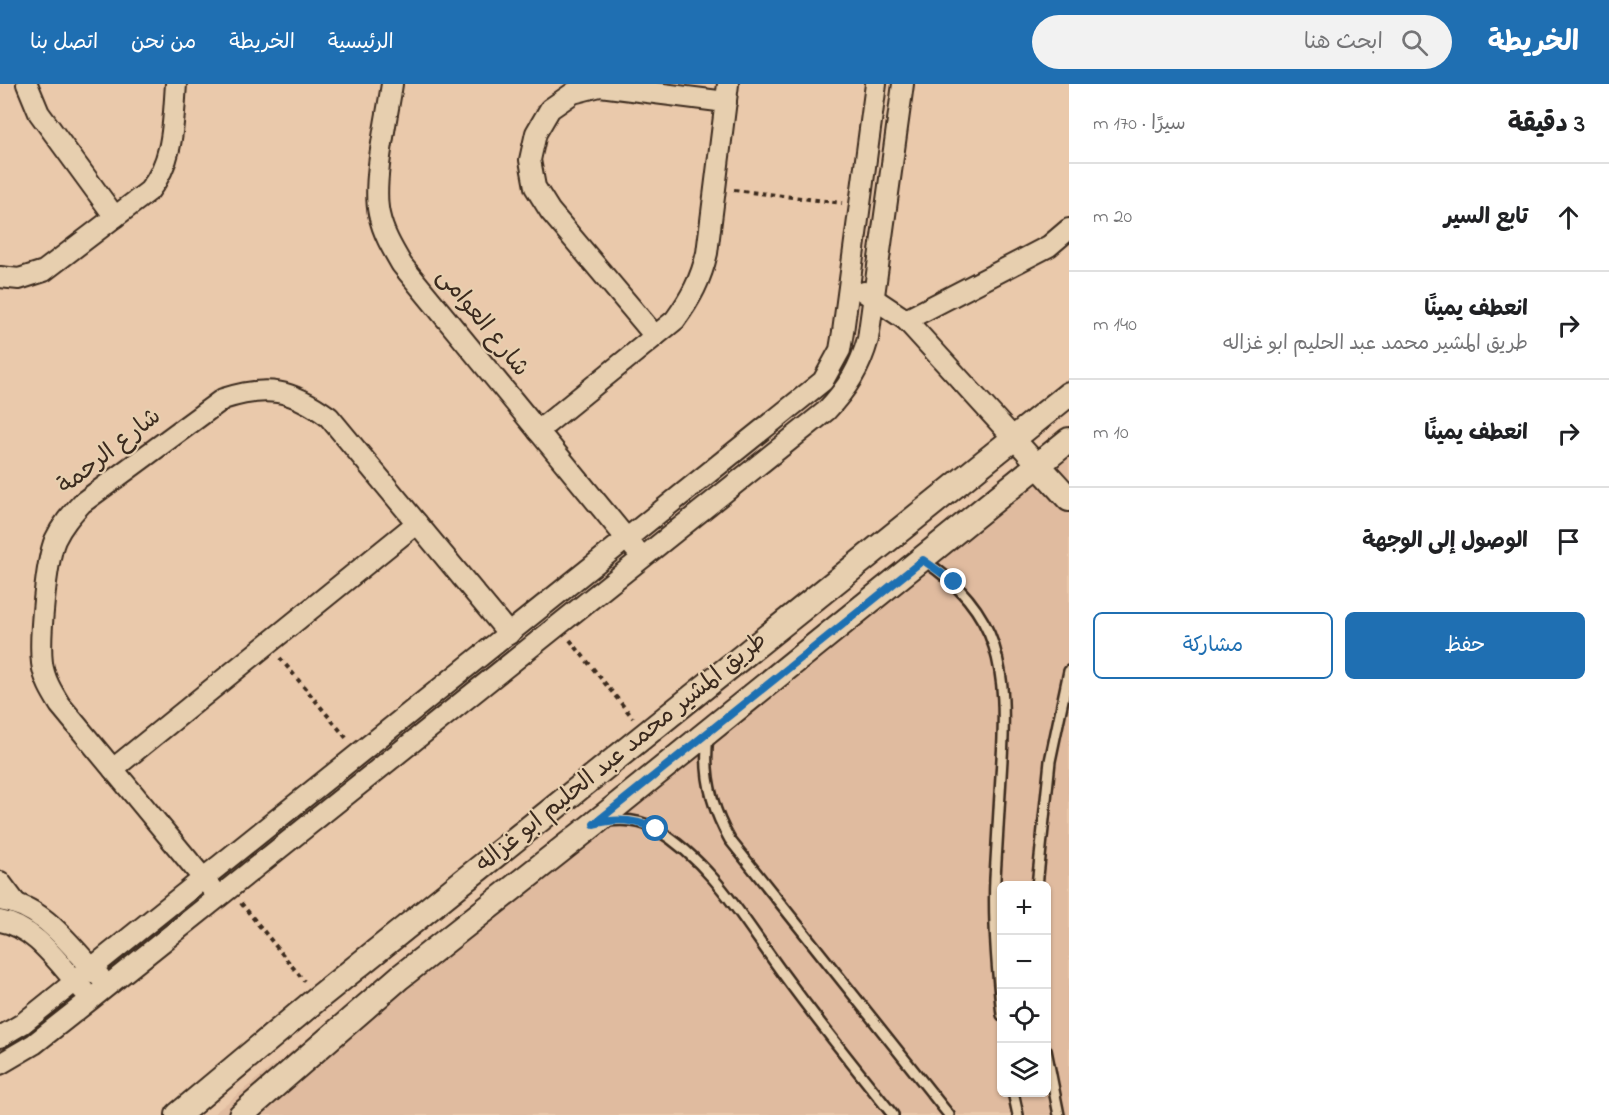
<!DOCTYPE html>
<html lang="ar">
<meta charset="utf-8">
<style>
body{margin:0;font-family:"Indie Flower","Playpen Sans Arabic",sans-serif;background:#f2f2f2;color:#202124;direction:rtl}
.controls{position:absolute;right:18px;bottom:18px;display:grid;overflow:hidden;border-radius:9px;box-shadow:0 2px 4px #0004}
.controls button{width:54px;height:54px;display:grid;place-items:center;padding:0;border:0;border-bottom:2px solid #e0e0e0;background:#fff;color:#202124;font:30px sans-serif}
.stop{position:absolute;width:18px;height:18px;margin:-14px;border:4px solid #1f6fb2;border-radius:50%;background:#fff}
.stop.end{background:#1f6fb2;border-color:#fff;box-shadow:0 2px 6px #0008}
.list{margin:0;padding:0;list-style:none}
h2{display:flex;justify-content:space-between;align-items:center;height:78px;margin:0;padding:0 24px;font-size:26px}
h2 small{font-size:20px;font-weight:400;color:#757577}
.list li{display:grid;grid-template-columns:39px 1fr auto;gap:18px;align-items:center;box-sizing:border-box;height:108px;padding:0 24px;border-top:2px solid #e0e0e0}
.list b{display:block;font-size:22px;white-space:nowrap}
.list p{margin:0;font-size:20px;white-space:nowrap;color:#757577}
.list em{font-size:20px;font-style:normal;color:#757577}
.actions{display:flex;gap:12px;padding:18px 24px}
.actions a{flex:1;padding:14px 0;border:2px solid #1f6fb2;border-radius:9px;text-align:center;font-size:21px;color:#1f6fb2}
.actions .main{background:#1f6fb2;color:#fff}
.icon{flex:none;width:33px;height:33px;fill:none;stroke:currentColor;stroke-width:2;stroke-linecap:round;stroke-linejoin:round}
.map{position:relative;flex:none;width:1069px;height:1031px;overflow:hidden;direction:ltr}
header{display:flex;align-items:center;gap:36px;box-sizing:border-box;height:84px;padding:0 30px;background:#1f6fb2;color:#fff}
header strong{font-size:28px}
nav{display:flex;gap:33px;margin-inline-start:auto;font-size:21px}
.search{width:420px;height:54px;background:#f2f2f2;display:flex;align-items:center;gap:15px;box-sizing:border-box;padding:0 21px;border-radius:33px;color:#757577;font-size:22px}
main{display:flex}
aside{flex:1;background:#fff}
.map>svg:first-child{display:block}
</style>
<header>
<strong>الخريطة</strong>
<div class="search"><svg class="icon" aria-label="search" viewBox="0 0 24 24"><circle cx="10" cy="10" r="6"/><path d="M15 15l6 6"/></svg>ابحث هنا</div>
<nav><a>الرئيسية</a><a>الخريطة</a><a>من نحن</a><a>اتصل بنا</a></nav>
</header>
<main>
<aside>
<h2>3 دقيقة<small>سيرًا · 170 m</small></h2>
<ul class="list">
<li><svg class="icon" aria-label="ahead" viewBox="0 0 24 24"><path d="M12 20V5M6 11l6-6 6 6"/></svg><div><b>تابع السير</b></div><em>20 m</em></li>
<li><svg class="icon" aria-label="right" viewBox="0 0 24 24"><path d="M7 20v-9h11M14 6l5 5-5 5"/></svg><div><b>انعطف يمينًا</b><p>طريق المشير محمد عبد الحليم ابو غزاله</p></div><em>140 m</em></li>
<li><svg class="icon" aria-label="right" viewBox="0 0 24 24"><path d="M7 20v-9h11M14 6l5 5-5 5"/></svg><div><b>انعطف يمينًا</b></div><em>10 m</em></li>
<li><svg class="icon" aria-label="arrive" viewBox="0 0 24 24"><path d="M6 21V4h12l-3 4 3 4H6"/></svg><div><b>الوصول إلى الوجهة</b></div></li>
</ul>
<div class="actions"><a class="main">حفظ</a><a>مشاركة</a></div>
</aside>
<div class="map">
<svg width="1069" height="1031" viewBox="0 0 1069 1031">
<rect width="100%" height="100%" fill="#eac9ab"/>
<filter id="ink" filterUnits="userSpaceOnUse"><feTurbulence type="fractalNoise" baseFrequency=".0167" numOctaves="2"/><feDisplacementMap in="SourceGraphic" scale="12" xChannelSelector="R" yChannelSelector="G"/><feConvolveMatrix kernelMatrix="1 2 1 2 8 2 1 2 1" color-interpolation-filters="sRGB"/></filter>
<g filter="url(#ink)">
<path fill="#e0bb9f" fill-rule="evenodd" d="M1069 346V1031H212L607 714ZM1002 802H1046V1008H1002Z"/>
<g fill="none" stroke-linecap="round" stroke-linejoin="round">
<g stroke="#3b2a1e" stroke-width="14">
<g id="service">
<path d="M923 476C1002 527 1007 589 1002 675 1000 715 997 754 995 794 993 840 997 886 1002 931"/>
<path d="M708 653C703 690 711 723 730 756L949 1031"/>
<path d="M608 737C625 735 641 736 656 745 713 779 746 840 784 891 819 939 856 985 893 1031"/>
<polyline points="1037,802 1050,677 1069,587"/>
<polyline points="1046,966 1059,1031"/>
<polyline points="1013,1008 1018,1031"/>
</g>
</g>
<g stroke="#3b2a1e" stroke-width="24">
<g id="minor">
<polyline points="27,0 39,29 115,133"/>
<path d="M392 0C387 35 372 97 379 130 383 149 392 164 402 181L635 465"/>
<path d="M0 193 19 195 44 187 149 107C174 76 173 39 176 0"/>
<polyline points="864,208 906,236 1038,381"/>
<polyline points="906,236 1049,162 1069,145"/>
<polyline points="655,252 550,127 535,103 530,76 536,49 550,25 573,9 600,2 726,18"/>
<path d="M538 347 675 236C691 214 701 195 707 169L728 0"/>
<polyline points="113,685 417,439"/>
<polyline points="0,798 15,818"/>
<path d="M212 805 60 621C52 608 44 595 42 579 39 554 46 478 55 456 62 441 71 431 82 419L223 315C267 301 291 305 329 333L509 550"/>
<path d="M0 816C45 822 70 862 100 893"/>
<path d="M0 837C36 843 60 882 84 907"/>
<polyline points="0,953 22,940 823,297 840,266 843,248 876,0"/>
<path d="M0 980 34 960 91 915 826 327C847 305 860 284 868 255L903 0"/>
</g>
</g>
<g stroke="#3b2a1e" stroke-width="28">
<g id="tertiary">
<polyline points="1038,381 1069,415"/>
<polyline points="178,1031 318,914 1069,310"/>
<polyline points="241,1031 400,893 594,740 1069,356"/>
</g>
</g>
<g stroke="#3b2a1e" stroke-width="4" stroke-dasharray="4.5 4.5" stroke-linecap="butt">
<polyline points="734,106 842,119"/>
<polyline points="570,556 633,634"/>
<polyline points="280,574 348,656"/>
<polyline points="241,819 304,897"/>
</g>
<use href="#service" stroke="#e7cfaf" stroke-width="9"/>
<use href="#minor" stroke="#e7cfaf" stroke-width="20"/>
<use href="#tertiary" stroke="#e7cfaf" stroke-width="24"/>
</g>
</g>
<g fill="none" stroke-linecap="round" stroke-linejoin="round" filter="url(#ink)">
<path stroke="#1f6fb2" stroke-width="8" d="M656 745C635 735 616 734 594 740L923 476 954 498"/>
</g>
<g text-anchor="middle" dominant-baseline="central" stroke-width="4.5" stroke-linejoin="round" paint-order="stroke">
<g font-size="24" fill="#3b2a1e" stroke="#e7cfaf">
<text transform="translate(482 239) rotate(51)">شارع العوامى</text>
<text transform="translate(110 368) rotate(-38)">شارع الرحمة</text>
<text transform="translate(622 669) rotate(-39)">طريق المشير محمد عبد الحليم ابو غزاله</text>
</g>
</g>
</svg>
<div class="controls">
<button>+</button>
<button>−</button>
<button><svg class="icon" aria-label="locate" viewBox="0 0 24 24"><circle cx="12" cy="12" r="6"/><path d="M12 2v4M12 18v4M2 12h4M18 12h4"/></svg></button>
<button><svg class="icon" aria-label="layers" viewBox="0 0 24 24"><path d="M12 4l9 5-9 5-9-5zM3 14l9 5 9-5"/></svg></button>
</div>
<div class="stop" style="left:656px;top:745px"></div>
<div class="stop end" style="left:954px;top:498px"></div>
</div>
</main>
